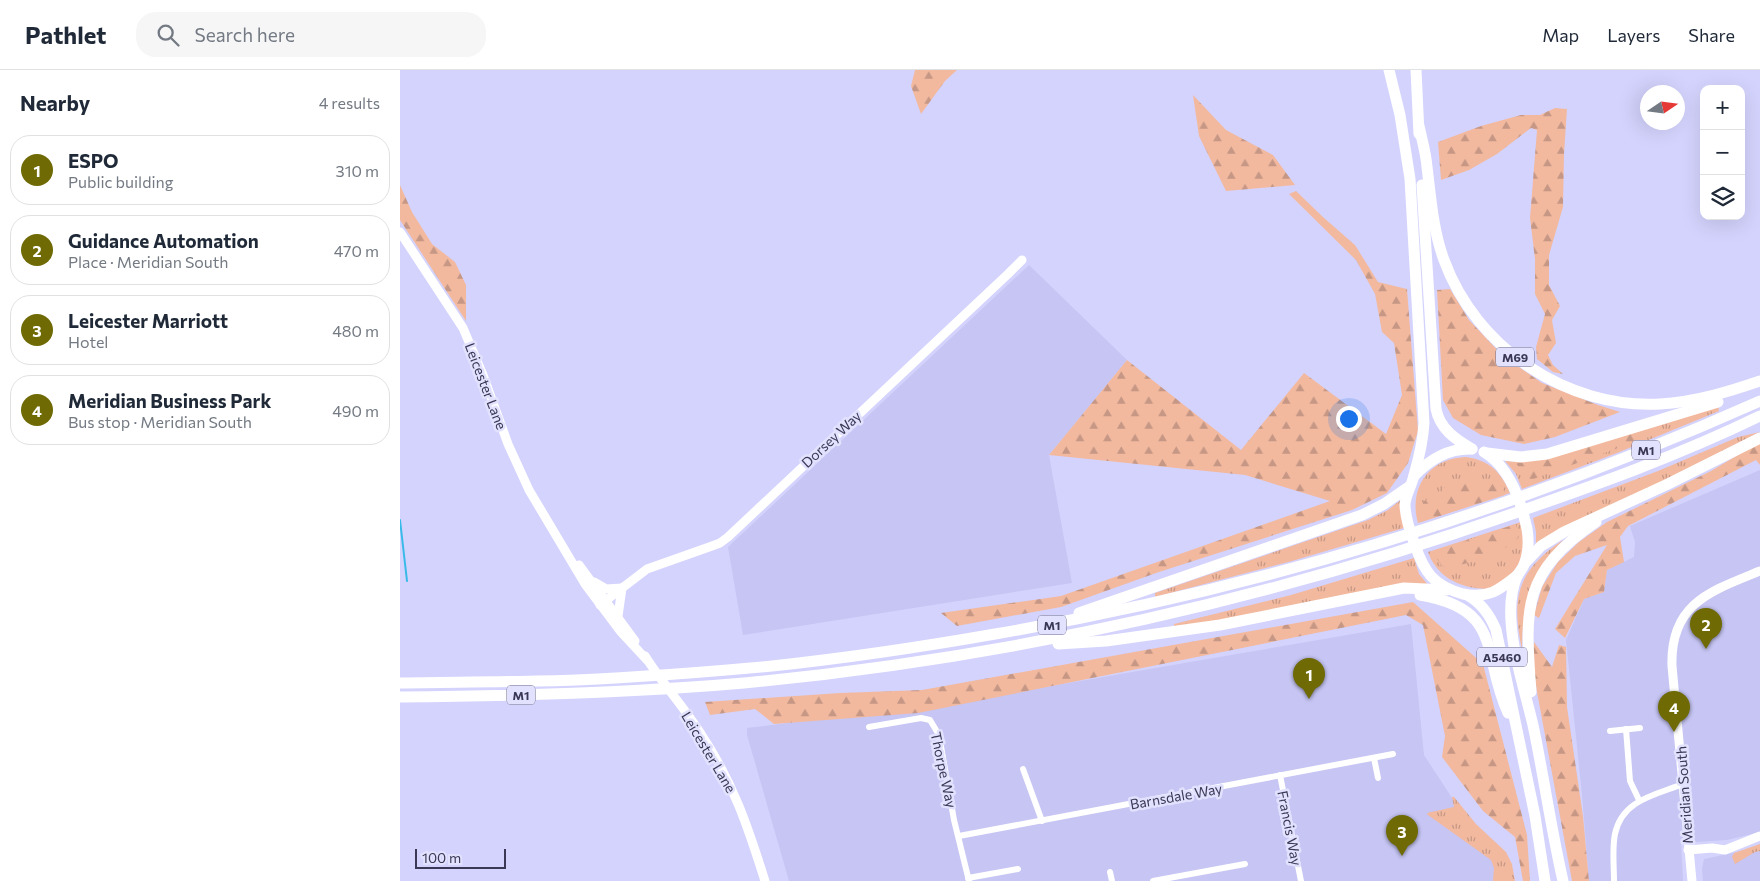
<!DOCTYPE html>
<meta charset="utf-8">
<style>
body{margin:0;font-family:Commissioner,sans-serif;background:#f6f6f7;color:#1f2937}
.controls{position:absolute;right:15px;top:15px;display:grid;overflow:hidden;border-radius:10px;box-shadow:0 5px 20px #0002}
.controls button{width:45px;height:45px;display:grid;place-items:center;padding:0;border:0;border-bottom:1px solid #e0e1e3;background:#fff;color:#1f2937;font:25px sans-serif}
.compass{position:absolute;left:1240px;top:15px;width:45px;height:45px;border-radius:50%;background:#fff;box-shadow:0 5px 20px #0002;rotate:77deg}
.scale{position:absolute;left:15px;bottom:12px;width:91px;box-sizing:border-box;padding-left:5px;border:2px solid #3a3854;border-top:0;font-size:14px;line-height:18px;white-space:nowrap;color:#3a3854;-webkit-text-stroke:4px #e2e2ff;paint-order:stroke}
.you{position:absolute;left:948px;top:348px;width:18px;height:18px;margin:-12px;border:4px solid #fff;border-radius:50%;background:#1a73e8;box-shadow:0 0 0 8px #1a73e833}
.badge{display:grid;place-items:center;width:32px;height:32px;border-radius:50%;background:#6f6a04;color:#fff;font-size:16px;font-weight:700}
.pin{position:absolute;translate:-50% -41px;filter:drop-shadow(0 1px 2px #0008)}
.pin::after{content:'';position:absolute;top:26px;width:18px;height:15px;background:inherit;clip-path:polygon(0 0,100% 0,50% 100%)}
.list{margin:0;padding:0;list-style:none}
h2{display:flex;justify-content:space-between;align-items:center;height:65px;margin:0;padding:0 20px;font-size:21px}
h2 small{font-size:16px;font-weight:400;color:#747a83}
.list li{display:grid;grid-template-columns:32px 1fr auto;gap:15px;align-items:center;box-sizing:border-box;height:70px;margin:0 10px 10px;padding:0 10px;border:1px solid #e0e1e3;border-radius:20px}
.list b{display:block;font-size:19px;white-space:nowrap}
.list p{margin:0;font-size:16px;white-space:nowrap;color:#747a83}
.list em{font-size:16px;font-style:normal;color:#747a83}
.icon{flex:none;width:28px;height:28px;fill:none;stroke:currentColor;stroke-width:2;stroke-linecap:round;stroke-linejoin:round}
.map{position:relative;flex:none;width:1360px;height:811px;overflow:hidden}
header{display:flex;align-items:center;gap:30px;box-sizing:border-box;height:70px;padding:0 25px;background:#fff;border-bottom:1px solid #e0e1e3}
header strong{font-size:24px}
nav{display:flex;gap:28px;margin-inline-start:auto;font-size:18px}
.search{width:350px;height:45px;background:#f6f6f7;display:flex;align-items:center;gap:12px;box-sizing:border-box;padding:0 18px;border-radius:20px;color:#747a83;font-size:19px}
main{display:flex}
aside{flex:1;background:#fff}
.map>svg:first-child{display:block}
</style>
<header>
<strong>Pathlet</strong>
<div class="search"><svg class="icon" aria-label="search" viewBox="0 0 24 24"><circle cx="10" cy="10" r="6"/><path d="M15 15l6 6"/></svg>Search here</div>
<nav><a>Map</a><a>Layers</a><a>Share</a></nav>
</header>
<main>
<aside>
<h2>Nearby<small>4 results</small></h2>
<ul class="list">
<li><span class="badge">1</span><div><b>ESPO</b><p>Public building</p></div><em>310 m</em></li>
<li><span class="badge">2</span><div><b>Guidance Automation</b><p>Place · Meridian South</p></div><em>470 m</em></li>
<li><span class="badge">3</span><div><b>Leicester Marriott</b><p>Hotel</p></div><em>480 m</em></li>
<li><span class="badge">4</span><div><b>Meridian Business Park</b><p>Bus stop · Meridian South</p></div><em>490 m</em></li>
</ul>
</aside>
<div class="map">
<svg width="1360" height="811" viewBox="0 0 1360 811">
<defs>
<pattern id="grass-tufts" width="24" height="20" patternUnits="userSpaceOnUse" patternTransform="scale(1.25)"><rect width="24" height="20" fill="#f2b99f"/><path d="M3 7l-1-3M5 7V3M7 7l1-3M15 17l-1-3M17 17v-4M19 17l1-3" fill="none" stroke="#c59784"/></pattern>
<pattern id="forest-firs" width="22" height="20" patternUnits="userSpaceOnUse" patternTransform="scale(1.25)"><rect width="22" height="20" fill="#f2b99f"/><path d="M5 1l3.5 6h-7zM16 11l3.5 6h-7z" fill="#c59784"/></pattern>
</defs>
<rect width="100%" height="100%" fill="#d4d3fd"/>
<g fill="#c6c5f3">
<polygon points="629,195 727,290 649,385 672,513 343,565 328,477"/>
<polygon points="1360,400 1360,762 1327,770 1281,773 1283,811 1189,811 1182,725 1166,570 1184,529 1204,522 1207,500 1234,487 1235,472 1230,456"/>
<polygon points="1011,554 1024,685 1056,734 1098,787 1095,811 389,811 347,665 347,658 563,631"/>
<polygon points="1360,774 1360,811 1303,811 1302,799 1304,789 1342,781"/>
</g>
<g fill="url(#grass-tufts)">
<polygon points="1318,335 1319,341 1217,383 1122,419 1116,404 1105,391 1123,392"/>
<polygon points="1360,362 1136,476 1136,462 1133,448 1258,401 1338,367"/>
<path d="M1066 387C1089 390 1101 402 1110 423L1018 453C1008 418 1029 388 1066 387Z"/>
<polygon points="1002,429 1004,458 892,491 755,527 755,523 968,450 988,440"/>
<path d="M1121 452C1128 476 1122 503 1097 514 1094 516 1090 518 1087 519 1083 519 1078 518 1075 518 1054 515 1035 503 1028 482Z"/>
<path d="M1163 470C1129 508 1123 529 1122 580 1111 527 1117 501 1163 470Z"/>
<polygon points="1014,488 1019,504 1029,516 774,558 774,554 891,525"/>
<polygon points="1052,727 1054,727 1076,754 1106,782 1112,794 1115,811 1093,811 1094,798 1091,790 1028,745 1027,743 1054,737"/>
<polygon points="1360,774 1360,781 1355,782 1335,794 1332,787 1334,783"/>
</g>
<g fill="url(#forest-firs)">
<polygon points="515,0 557,0 545,11 521,44 511,16"/>
<polygon points="793,25 826,60 873,85 895,115 826,121 799,66"/>
<polygon points="1155,38 1167,39 1164,84 1163,137 1149,185 1149,215 1160,236 1152,250 1156,273 1148,285 1153,295 1163,304 1153,302 1137,289 1136,277 1145,244 1135,224 1135,189 1130,148 1137,60 1131,58 1097,84 1069,100 1041,110 1038,72 1081,56 1121,45 1140,45"/>
<polygon points="0,115 12,142 32,174 55,192 66,215 66,251 0,150"/>
<polygon points="896,121 924,148 955,175 978,212 1007,219 1018,361 1008,393 987,423 952,440 759,502 661,537 557,556 541,543 661,526 930,431 845,405 649,385 727,290 841,380 904,303 986,364 1002,325 994,273 982,262 975,224 956,190 889,124"/>
<polygon points="1050,219 1069,250 1103,286 1142,313 1198,335 1220,342 1155,367 1124,374 1081,365 1053,348 1043,330 1037,220"/>
<polygon points="1232,362 1237,371 1128,411 1116,393 1140,390"/>
<polygon points="1360,372 1360,395 1356,390 1228,456 1220,467 1224,492 1207,500 1204,522 1184,529 1165,568 1155,559 1207,475 1175,486 1156,503 1139,548 1134,545 1142,517 1158,492 1179,472 1207,452 1311,401"/>
<polygon points="1069,408 1082,410 1095,408 1103,418 1105,425 1021,452 1024,431 1039,424 1047,415"/>
<path d="M1116 454 1119 467C1100 486 1068 496 1042 496L1032 482Z"/>
<polygon points="1013,532 1083,594 1127,765 1130,811 1123,811 1115,767 1083,741 1042,687 1045,666 1023,555 1006,545 518,643 374,654 355,639 310,645 305,632 440,623 522,620"/>
<polygon points="1134,572 1152,597 1159,575 1166,577 1167,637 1183,746 1189,811 1172,811 1137,622 1132,587"/>
</g>
<g fill="none" stroke-linecap="round" stroke-linejoin="round">
<polyline stroke="#38bae8" stroke-width="2" points="0,450 7,511"/>
<g stroke="#fff" stroke-width="6">
<polyline points="469,657 521,648 530,650 539,665 554,750 569,811"/>
<polyline points="1226,659 1230,711 1239,730"/>
<polyline points="1210,661 1240,658"/>
<polyline points="974,688 978,708"/>
<polyline points="623,699 642,751"/>
<polyline points="880,705 901,811"/>
<polyline points="559,766 993,684"/>
<polyline points="710,802 712,811"/>
<polyline points="568,808 618,799"/>
<polyline points="753,811 845,794"/>
<path d="M1214 811C1214 797 1212 777 1215 764 1222 730 1255 725 1283 714"/>
</g>
<g stroke="#fff" stroke-width="9">
<polyline points="0,162 63,258 83,305 108,374 129,420 185,514 221,562 247,590"/>
<polyline points="179,495 235,571"/>
<polyline points="194,512 206,519 222,518"/>
<polyline points="200,535 247,499 312,476 320,473 328,467 608,204 622,190"/>
<polyline points="218,546 222,518"/>
<path d="M245 586C262 613 284 637 301 664 333 712 348 757 365 811"/>
<polyline points="1288,780 1312,778 1325,780 1360,766"/>
<path d="M1292 811 1272 596C1270 533 1311 521 1360 501"/>
</g>
<g stroke="#fff" stroke-width="11">
<path d="M989 0 1000 45 1010 109 1024 353C1023 371 1019 388 1014 405 1012 415 1006 424 1005 434 1005 448 1010 462 1015 475 1024 502 1034 516 1063 524 1073 526 1083 526 1093 522 1102 518 1110 511 1118 505"/>
<polyline points="1016,0 1019,64"/>
<path d="M1019 56C1022 70 1026 83 1027 97 1031 129 1033 160 1044 190 1076 278 1167 339 1260 334 1295 332 1328 322 1360 311"/>
<path d="M1022 115 1036 339C1040 359 1055 369 1072 379"/>
<path d="M1084 382C1110 397 1121 431 1127 459 1129 471 1128 486 1123 497 1121 500 1119 503 1117 506 1111 520 1110 536 1111 551 1113 586 1125 621 1133 655 1144 707 1151 759 1163 811"/>
<polyline points="1087,383 1121,387 1147,384 1318,332"/>
<path d="M1014 406C1030 389 1048 378 1072 379"/>
<polyline points="1125,493 1141,476 1164,462 1268,414 1360,368"/>
<path d="M1020 525C1104 539 1081 584 1108 643"/>
<path d="M1067 525C1082 533 1090 545 1096 560L1135 746 1145 811"/>
<polyline points="679,543 962,445 984,434 1010,416"/>
<polyline points="658,574 706,571 820,555 1004,518 1047,520"/>
<path d="M0 613C59 612 117 612 176 610 241 607 307 602 372 596 447 588 521 577 595 564 858 519 1116 440 1360 331"/>
<path d="M1131 622C1125 539 1121 503 1196 452"/>
<path d="M0 627C115 626 230 623 344 613 606 588 864 531 1112 444 1196 415 1280 385 1360 346"/>
</g>
</g>
<g text-anchor="middle" dominant-baseline="central" stroke-width="5" stroke-linejoin="round" paint-order="stroke">
<g fill="#e2e2ff" stroke="#6c6b87" stroke-width="1">
<rect x="1096" y="277.5" width="38" height="19" rx="4"/>
<rect x="1232" y="370.5" width="28" height="19" rx="4"/>
<rect x="638" y="545.5" width="28" height="19" rx="4"/>
<rect x="1077" y="577.5" width="50" height="19" rx="4"/>
<rect x="107" y="615.5" width="28" height="19" rx="4"/>
</g>
<g font-size="12" font-weight="bold" fill="#3a3854">
<text x="1115" y="287">M69</text>
<text x="1246" y="380">M1</text>
<text x="652" y="555">M1</text>
<text x="1102" y="587">A5460</text>
<text x="121" y="625">M1</text>
</g>
<g font-size="14" fill="#3a3854" stroke="#e2e2ff">
<text transform="translate(86 316) rotate(69)">Leicester Lane</text>
<text transform="translate(431 369) rotate(-43)">Dorsey Way</text>
<text transform="translate(309 682) rotate(59)">Leicester Lane</text>
<text transform="translate(544 700) rotate(78)">Thorpe Way</text>
<text transform="translate(1284 725) rotate(-94)">Meridian South</text>
<text transform="translate(776 726) rotate(-10)">Barnsdale Way</text>
<text transform="translate(890 758) rotate(79)">Francis Way</text>
</g>
</g>
</svg>
<div class="controls">
<button>+</button>
<button>−</button>
<button><svg class="icon" aria-label="layers" viewBox="0 0 24 24"><path d="M12 4l9 5-9 5-9-5zM3 14l9 5 9-5"/></svg></button>
</div>
<svg class="compass" viewBox="-18 -18 36 36"><path d="M0-13l5 13h-10z" fill="#e53935"/><path d="M0 13l5-13h-10z" fill="#747a83"/></svg>
<div class="scale">100 m</div>
<div class="you"></div>
<div class="pin badge" style="left:909px;top:629px">1</div>
<div class="pin badge" style="left:1306px;top:579px">2</div>
<div class="pin badge" style="left:1002px;top:786px">3</div>
<div class="pin badge" style="left:1274px;top:662px">4</div>
</div>
</main>
